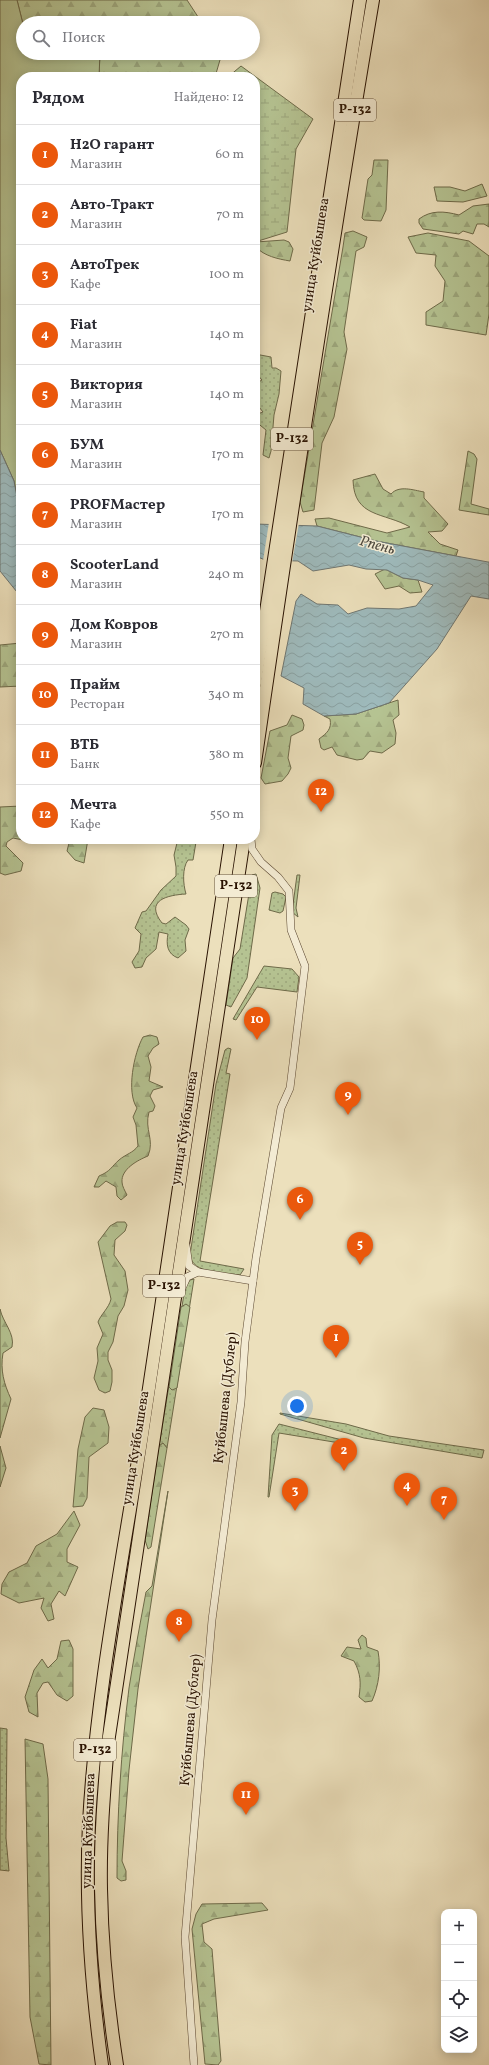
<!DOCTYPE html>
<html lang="ru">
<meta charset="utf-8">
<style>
body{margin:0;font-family:Vollkorn,serif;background:#f2f2f3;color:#2b2b33}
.controls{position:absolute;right:12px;bottom:12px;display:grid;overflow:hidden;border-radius:8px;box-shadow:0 2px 10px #0003}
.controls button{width:36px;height:36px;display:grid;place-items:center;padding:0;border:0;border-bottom:1px solid #e1e1e2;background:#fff;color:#2b2b33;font:20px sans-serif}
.you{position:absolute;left:297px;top:1406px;width:14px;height:14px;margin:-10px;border:3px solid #fff;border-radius:50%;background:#1a73e8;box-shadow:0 0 0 6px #1a73e833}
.badge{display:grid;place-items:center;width:26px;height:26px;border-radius:50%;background:#ea580c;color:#fff;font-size:13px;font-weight:700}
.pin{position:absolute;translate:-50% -33px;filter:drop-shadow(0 1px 2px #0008)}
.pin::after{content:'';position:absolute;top:21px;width:14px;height:12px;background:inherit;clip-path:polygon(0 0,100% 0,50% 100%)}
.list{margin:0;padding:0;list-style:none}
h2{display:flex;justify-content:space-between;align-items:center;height:52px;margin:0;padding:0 16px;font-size:17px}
h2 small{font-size:13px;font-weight:400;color:#7c7c81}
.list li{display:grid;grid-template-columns:26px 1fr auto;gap:12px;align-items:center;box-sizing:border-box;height:60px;padding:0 16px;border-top:1px solid #e1e1e2}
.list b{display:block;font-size:15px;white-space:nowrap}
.list p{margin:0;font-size:13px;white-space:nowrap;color:#7c7c81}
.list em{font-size:13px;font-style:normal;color:#7c7c81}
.icon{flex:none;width:22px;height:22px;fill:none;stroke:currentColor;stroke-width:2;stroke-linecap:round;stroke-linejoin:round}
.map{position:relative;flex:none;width:489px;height:2065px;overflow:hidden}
.search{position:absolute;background:#fff;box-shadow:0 2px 10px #0003;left:16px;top:16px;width:244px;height:44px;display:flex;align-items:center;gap:10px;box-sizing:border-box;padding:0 14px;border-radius:22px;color:#7c7c81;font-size:15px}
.panel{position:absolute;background:#fff;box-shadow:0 2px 10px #0003;left:16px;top:72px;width:244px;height:772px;border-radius:16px}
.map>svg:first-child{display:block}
</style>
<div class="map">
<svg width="489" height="2065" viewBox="0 0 489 2065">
<defs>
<pattern id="grass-dots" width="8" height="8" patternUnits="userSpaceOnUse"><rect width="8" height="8" fill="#b5c392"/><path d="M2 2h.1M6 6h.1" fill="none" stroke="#9ca67c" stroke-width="1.8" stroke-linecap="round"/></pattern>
<pattern id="forest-firs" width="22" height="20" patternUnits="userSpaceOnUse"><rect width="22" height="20" fill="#b5c392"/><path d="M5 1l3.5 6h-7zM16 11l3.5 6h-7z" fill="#9ca67c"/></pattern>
<pattern id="wetland-marsh" width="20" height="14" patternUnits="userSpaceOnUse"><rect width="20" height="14" fill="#b5c392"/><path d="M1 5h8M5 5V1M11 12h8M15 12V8" fill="none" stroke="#9ca67c"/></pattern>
<pattern id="water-waves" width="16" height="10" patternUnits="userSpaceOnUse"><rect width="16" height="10" fill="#9ebabc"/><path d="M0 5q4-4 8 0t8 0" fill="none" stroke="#889fa0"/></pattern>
</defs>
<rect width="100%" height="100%" fill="#ece0bc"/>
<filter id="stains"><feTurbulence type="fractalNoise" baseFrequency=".005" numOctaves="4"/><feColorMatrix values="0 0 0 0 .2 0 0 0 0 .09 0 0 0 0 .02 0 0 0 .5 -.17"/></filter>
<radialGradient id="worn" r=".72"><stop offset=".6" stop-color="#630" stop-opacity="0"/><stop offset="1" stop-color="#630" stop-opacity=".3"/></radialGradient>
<g fill="url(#grass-dots)" stroke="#6e6a49">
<polygon points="255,354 271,357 272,368 276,368 281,371 279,394 274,415 271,451 269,458 263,455 266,430 255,421 255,415 263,412 255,402 255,384 262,380 255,372"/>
<path d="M178 839H199L196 842 193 860H188C182 868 183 884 186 894 168 895 144 900 162 923L166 924 175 917 186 925 189 929 185 940 186 951 178 958C167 954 166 944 168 934L159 932 156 949 146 958 142 967 135 968 132 962 139 951 141 934 135 928 142 912 146 911 161 890 176 876V867L174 855Z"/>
<polygon points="256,874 260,888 247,978 231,1007 226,1005 233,958 240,949 252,875"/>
<polygon points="297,875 300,875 296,908 298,917 292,912"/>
<polygon points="275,892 283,894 286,897 283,911 280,913 269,910 272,893"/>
<polygon points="264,966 292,969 299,977 297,992 257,987 236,1020 233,1019"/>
<path d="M228 1048 231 1049 226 1073 230 1074 200 1261 244 1269 240 1275C225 1273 192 1274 190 1255L216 1084 225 1050Z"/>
<polygon points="194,1279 167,1448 163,1443 159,1446 185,1288 190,1280"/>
<polygon points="280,1413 346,1424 389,1436 484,1450 482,1458 364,1438 280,1414"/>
<polygon points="279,1424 350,1442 352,1445 279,1433 269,1497 268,1497 272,1435"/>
<polygon points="0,1728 7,1729 6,1838 9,1871 0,1870"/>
</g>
<g fill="url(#forest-firs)" stroke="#6e6a49">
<polygon points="17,0 187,0 202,23 86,23 81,17 23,24"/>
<polygon points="100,53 222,53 215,77 102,77 99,75"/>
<polygon points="374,160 388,160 386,210 381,221 364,220 362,218 368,179 372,175"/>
<polygon points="482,184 487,196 463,202 437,201 434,187 450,187 465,191"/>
<path d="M489 204V227L484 224H477L473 234 463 231 459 234 423 229 419 223V219C431 210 444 211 459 215L473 206Z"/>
<polygon points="353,231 367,237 364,247 356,251 344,332 347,349 334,417 322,443 314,510 303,512 300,502 343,247 345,233"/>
<polygon points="428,233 469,241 489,256 489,314 486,335 426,325 426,312 443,301 445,281 435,266 436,255 416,253 408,237"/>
<path d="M284 240 289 242 293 249 290 261C278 259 264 256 256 247V242Z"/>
<polygon points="468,451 474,454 477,459 471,504 489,509 489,515 459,510"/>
<path d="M375 474 383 489 391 494C399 485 413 490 424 492V498L448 524 442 531 428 532 440 544 458 550 456 556 376 541 317 526 315 519 329 518 387 533 410 527C384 512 354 518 353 480Z"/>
<polygon points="385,569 403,578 418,580 422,592 410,593 399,586 385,589 375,574"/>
<polygon points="21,643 21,686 0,687 0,645"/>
<path d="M398 700 399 715 393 720 396 733 395 744 382 753 370 751 363 759 357 760 337 755 332 747 324 750 321 748 319 739C327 733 332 729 330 719L324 716 356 714Z"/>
<polygon points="292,715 302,719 304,725 303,730 291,736 288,758 291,768 288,774 282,781 265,784 261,778 270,731 287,725"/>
<polygon points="21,806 21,822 19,823 21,826 21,839 28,839 28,841 13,838 7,842 6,846 23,863 21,871 5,875 0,873 0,807"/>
<polygon points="70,839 88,839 84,863 75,860 67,851"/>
<path d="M150 1035 157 1037 159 1044 153 1048 148 1056 151 1067 149 1081 163 1087 153 1090 150 1096 155 1106 153 1111 149 1112C144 1130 155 1139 148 1156 138 1160 121 1169 122 1182 122 1186 125 1191 127 1195L121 1200 117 1196 116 1187 106 1181 99 1187H94L99 1176C111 1171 111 1167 119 1160 126 1154 133 1153 138 1146L136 1125 133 1117 137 1108C126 1092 134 1053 143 1037Z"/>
<path d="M117 1222H125L127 1225 125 1231 115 1240 114 1255 125 1271 128 1290 124 1306 118 1316 113 1342 108 1352V1360L112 1370V1382L110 1391 105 1393 99 1390 94 1378 98 1361 97 1348 103 1334 98 1322C101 1314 109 1308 111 1299L98 1242 110 1226Z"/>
<polygon points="186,1304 190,1307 177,1388 172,1390 169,1387 181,1307"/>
<path d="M0 1309C3 1323 15 1333 12 1347L3 1353C0 1370 4 1384 11 1399L0 1438Z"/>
<polygon points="93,1408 104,1410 109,1427 108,1443 89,1457 87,1498 83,1506 73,1507 78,1449 85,1417"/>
<polygon points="163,1443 167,1448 151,1547 148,1549 145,1540 159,1446"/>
<polygon points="0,1446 6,1468 0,1487"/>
<path d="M168 1491 138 1689 129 1770 122 1861 126 1871V1880L121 1881 117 1878C117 1815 121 1751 129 1688 134 1656 140 1624 146 1592L152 1586Z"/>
<polygon points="74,1511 80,1525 67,1549 67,1562 78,1567 65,1596 59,1591 51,1604 54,1619 48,1621 41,1608 44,1598 19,1603 1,1594 2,1584 9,1572 27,1563 36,1546 57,1534"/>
<path d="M362 1635 366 1638 367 1647 378 1651C381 1668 379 1685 372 1701L365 1702 359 1697C361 1683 361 1674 354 1661L341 1656 347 1647 361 1649 358 1640Z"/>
<polygon points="69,1640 73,1649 73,1696 67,1701 57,1695 48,1682 43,1683 37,1693 38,1717 29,1712 25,1697 34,1670 42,1659 48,1668 57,1659 61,1641"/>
<polygon points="25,1739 43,1744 48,1779 51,2065 39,2064 30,2017"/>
<polygon points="262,1903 268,1910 214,1919 202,1924 204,1942 212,1949 221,2061 218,2065 205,2064 192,1929 196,1914 202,1904"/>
</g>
<polygon fill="url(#wetland-marsh)" stroke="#6e6a49" points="241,66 313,119 296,149 287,232 255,242 255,77 228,77"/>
<g fill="#b5c392" stroke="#6e6a49">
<polygon points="0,0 17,0 23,24 23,53 100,53 99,77 21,77 21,518 14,481 0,450"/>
<polygon points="81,17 86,23 33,23"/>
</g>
<g fill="url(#water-waves)" stroke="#6f7671">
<polygon points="0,450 14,481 21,518 21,597 0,571"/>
<polygon points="255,524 317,526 376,541 488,562 489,562 489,599 471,596 437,649 389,703 356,714 324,716 303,704 304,688 281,676 296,601 301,594 317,604 338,605 348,614 367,608 399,609 416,606 433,585 418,580 403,578 387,570 366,569 349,565 313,571 298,561 265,560 258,557 255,559"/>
</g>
<polygon fill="#ece0bc" points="269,522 299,523 292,563 263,561"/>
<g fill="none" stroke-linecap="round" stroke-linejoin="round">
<g stroke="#59452f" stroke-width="8">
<g id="minor">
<polyline points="186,1245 189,1266 198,1272 253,1281"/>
<polyline points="179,1295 187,1277 198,1272"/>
<polyline points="194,2065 185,1937 212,1620 241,1402 245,1342 256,1258 281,1108 290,1088 305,966 291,930 289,891 278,877 261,862 252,849 251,839"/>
</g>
</g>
<g stroke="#281100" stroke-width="14">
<g id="trunk">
<polyline points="255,683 360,0"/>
<path d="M255 763C292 508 330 254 373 0"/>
<path d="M102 2065C91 1985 85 1904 89 1823 96 1693 122 1564 142 1435 172 1237 201 1038 231 839"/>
<path d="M117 2065C108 2007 102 1948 101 1889 100 1840 104 1792 108 1743L244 839"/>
</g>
</g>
<use href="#minor" stroke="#f3ebd3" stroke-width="7"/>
<use href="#trunk" stroke="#ece0bc" stroke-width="12"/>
</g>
<g text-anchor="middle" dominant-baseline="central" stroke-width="3" stroke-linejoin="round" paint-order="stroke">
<g fill="#f3ebd3" stroke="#65523f" stroke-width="1">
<rect x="334" y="99" width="42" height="22" rx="3"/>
<rect x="271" y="428" width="42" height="22" rx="3"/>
<rect x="215" y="875" width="42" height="22" rx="3"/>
<rect x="143" y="1275" width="42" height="22" rx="3"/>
<rect x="74" y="1739" width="42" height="22" rx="3"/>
</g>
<g font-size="13" font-weight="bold" fill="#281100">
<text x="355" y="110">Р-132</text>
<text x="292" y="439">Р-132</text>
<text x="236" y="886">Р-132</text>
<text x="164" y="1286">Р-132</text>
<text x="95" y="1750">Р-132</text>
</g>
<g font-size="14" fill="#281100" stroke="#f3ebd3">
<text transform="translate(316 255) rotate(-81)">улица Куйбышева</text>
<text transform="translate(185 1128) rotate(-81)">улица Куйбышева</text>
<text transform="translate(226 1398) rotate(-84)">Куйбышева (Дублер)</text>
<text transform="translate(136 1448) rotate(-81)">улица Куйбышева</text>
<text transform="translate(191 1720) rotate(-85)">Куйбышева (Дублер)</text>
<text transform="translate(89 1831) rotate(-88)">улица Куйбышева</text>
</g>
<g font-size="15" font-style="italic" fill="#514c42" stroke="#f3ebd3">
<text transform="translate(377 546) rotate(15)">Рпень</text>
</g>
</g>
<rect width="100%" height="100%" filter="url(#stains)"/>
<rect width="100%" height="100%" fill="url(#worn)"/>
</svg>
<div class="controls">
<button>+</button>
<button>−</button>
<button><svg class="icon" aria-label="locate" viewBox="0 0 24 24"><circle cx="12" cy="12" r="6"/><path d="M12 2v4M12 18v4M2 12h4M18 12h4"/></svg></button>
<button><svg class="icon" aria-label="layers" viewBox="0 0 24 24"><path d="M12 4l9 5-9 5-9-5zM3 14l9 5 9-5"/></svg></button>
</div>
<div class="you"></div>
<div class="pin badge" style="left:336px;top:1358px">1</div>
<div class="pin badge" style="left:344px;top:1471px">2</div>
<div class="pin badge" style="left:295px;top:1511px">3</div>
<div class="pin badge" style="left:407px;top:1506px">4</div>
<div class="pin badge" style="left:360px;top:1265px">5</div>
<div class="pin badge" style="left:300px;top:1220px">6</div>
<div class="pin badge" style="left:444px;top:1520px">7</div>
<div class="pin badge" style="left:179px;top:1642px">8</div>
<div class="pin badge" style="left:348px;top:1115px">9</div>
<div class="pin badge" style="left:257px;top:1040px">10</div>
<div class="pin badge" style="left:246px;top:1815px">11</div>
<div class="pin badge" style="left:321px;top:812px">12</div>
<div class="search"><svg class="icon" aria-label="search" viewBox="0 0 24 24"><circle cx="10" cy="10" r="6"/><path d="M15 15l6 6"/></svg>Поиск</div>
<section class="panel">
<h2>Рядом<small>Найдено: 12</small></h2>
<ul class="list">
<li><span class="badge">1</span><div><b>H2O гарант</b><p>Магазин</p></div><em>60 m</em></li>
<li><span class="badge">2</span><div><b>Авто-Тракт</b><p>Магазин</p></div><em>70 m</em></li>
<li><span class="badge">3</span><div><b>АвтоТрек</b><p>Кафе</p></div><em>100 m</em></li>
<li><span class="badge">4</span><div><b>Fiat</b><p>Магазин</p></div><em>140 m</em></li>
<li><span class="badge">5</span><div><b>Виктория</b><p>Магазин</p></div><em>140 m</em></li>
<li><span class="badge">6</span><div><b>БУМ</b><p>Магазин</p></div><em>170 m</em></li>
<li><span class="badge">7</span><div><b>PROFМастер</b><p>Магазин</p></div><em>170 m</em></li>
<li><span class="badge">8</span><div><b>ScooterLand</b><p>Магазин</p></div><em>240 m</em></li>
<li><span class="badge">9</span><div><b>Дом Ковров</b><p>Магазин</p></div><em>270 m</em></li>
<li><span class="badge">10</span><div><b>Прайм</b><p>Ресторан</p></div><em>340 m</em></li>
<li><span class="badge">11</span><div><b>ВТБ</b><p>Банк</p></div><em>380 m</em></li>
<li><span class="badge">12</span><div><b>Мечта</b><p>Кафе</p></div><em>550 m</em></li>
</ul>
</section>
</div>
